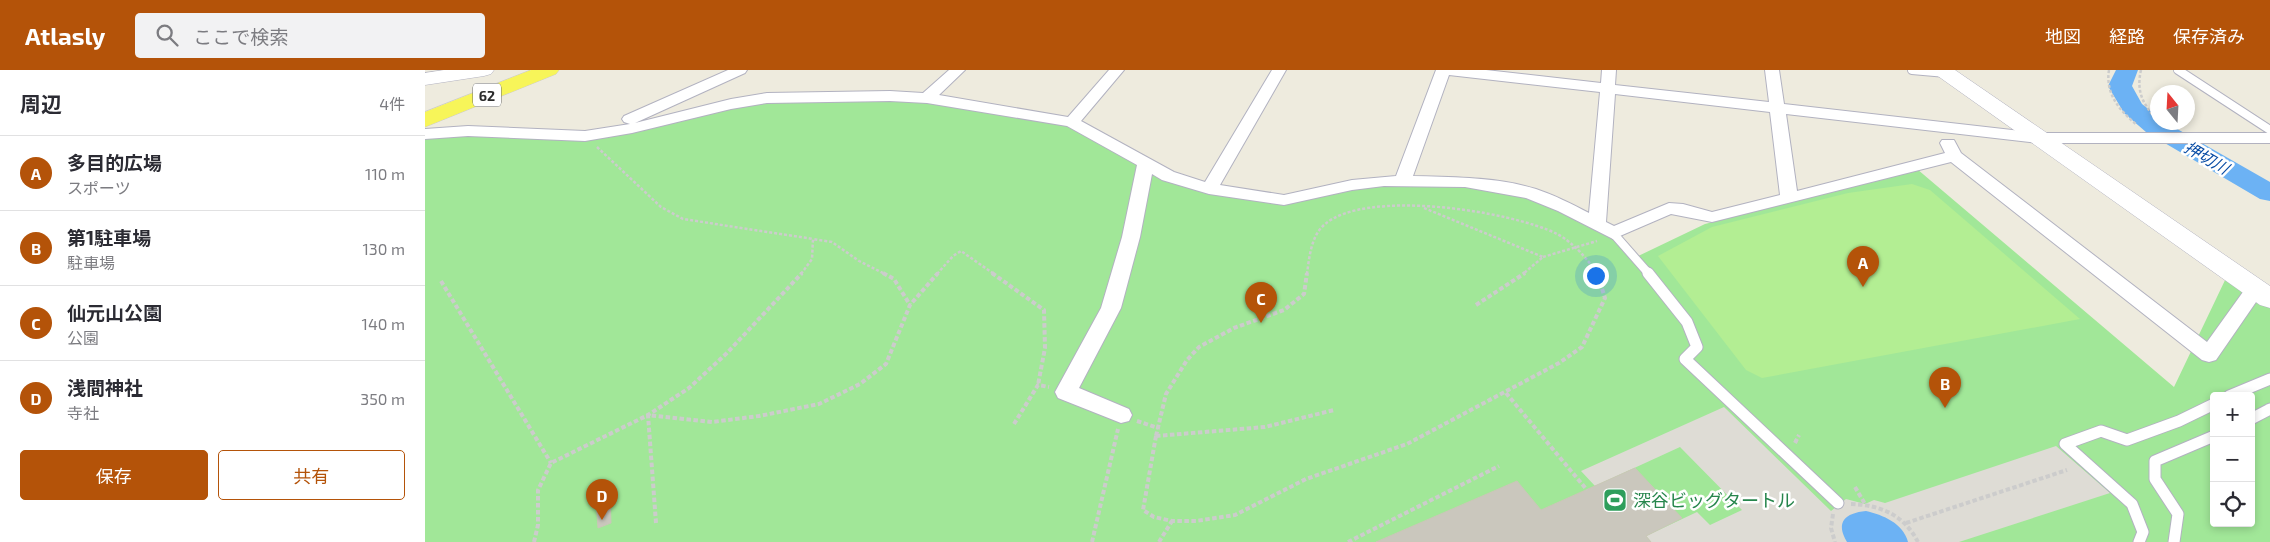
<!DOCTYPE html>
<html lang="ja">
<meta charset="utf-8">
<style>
body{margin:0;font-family:"Exo 2","Noto Sans JP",sans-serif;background:#f2f2f3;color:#2b2b33}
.controls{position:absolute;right:15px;bottom:15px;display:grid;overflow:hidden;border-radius:5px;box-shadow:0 2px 8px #0003}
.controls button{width:45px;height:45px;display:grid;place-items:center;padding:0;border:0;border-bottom:1px solid #e1e1e2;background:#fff;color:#2b2b33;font:25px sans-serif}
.compass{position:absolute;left:1725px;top:15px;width:45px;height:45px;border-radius:50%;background:#fff;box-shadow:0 2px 8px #0003;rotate:342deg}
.you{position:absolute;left:1170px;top:205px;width:18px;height:18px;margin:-12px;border:4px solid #fff;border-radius:50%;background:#1a73e8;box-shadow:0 0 0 8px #1a73e833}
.badge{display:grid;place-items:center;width:32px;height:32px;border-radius:50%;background:#b45309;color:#fff;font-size:16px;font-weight:700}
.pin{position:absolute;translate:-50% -41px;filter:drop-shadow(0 1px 2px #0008)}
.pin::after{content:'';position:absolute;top:26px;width:18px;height:15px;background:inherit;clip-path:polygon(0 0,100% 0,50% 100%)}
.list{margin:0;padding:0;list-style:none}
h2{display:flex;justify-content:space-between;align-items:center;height:65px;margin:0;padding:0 20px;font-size:21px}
h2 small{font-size:16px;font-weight:400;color:#7c7c81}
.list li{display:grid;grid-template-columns:32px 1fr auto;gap:15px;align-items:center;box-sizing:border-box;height:75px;padding:0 20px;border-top:1px solid #e1e1e2}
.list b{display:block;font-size:19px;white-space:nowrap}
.list p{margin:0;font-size:16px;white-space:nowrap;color:#7c7c81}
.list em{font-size:16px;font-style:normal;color:#7c7c81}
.actions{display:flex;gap:10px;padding:15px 20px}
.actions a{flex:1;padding:11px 0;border:1px solid #b45309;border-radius:5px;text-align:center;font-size:18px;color:#b45309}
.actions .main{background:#b45309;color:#fff}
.icon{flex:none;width:28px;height:28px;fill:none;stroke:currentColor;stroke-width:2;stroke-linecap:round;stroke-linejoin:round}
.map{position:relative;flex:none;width:1845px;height:472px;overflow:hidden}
header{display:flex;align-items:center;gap:30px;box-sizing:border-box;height:70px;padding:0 25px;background:#b45309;color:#fff}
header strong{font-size:24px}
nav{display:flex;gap:28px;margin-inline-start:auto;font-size:18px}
.search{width:350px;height:45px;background:#f2f2f3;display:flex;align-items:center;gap:12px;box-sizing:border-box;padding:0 18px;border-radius:5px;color:#7c7c81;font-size:19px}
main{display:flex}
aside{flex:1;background:#fff}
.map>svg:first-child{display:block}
</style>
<header>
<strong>Atlasly</strong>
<div class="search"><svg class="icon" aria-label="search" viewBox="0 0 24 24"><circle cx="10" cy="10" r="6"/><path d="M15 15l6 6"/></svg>ここで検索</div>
<nav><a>地図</a><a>経路</a><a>保存済み</a></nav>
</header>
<main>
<aside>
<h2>周辺<small>4件</small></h2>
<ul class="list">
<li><span class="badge">A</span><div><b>多目的広場</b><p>スポーツ</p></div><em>110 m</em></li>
<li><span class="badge">B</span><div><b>第1駐車場</b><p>駐車場</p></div><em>130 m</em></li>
<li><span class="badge">C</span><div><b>仙元山公園</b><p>公園</p></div><em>140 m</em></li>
<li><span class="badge">D</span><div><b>浅間神社</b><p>寺社</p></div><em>350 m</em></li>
</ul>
<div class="actions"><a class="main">保存</a><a>共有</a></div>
</aside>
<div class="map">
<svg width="1845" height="472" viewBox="0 0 1845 472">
<rect width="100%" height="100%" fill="#eeebde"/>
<path fill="#a1e798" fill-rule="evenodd" d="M501 30 647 55 712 92 840 132 959 115 997 117 1030 115 1100 126 1135 139 1173 160 1189 170 1207 189 1280 154 1492 99 1749 317 1802 206 1845 236V472H0V66L40 63 152 70 340 32ZM1789 326H1826V453H1789Z"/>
<polygon fill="#b3ee93" points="1487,114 1505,120 1655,249 1337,308 1321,300 1233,186 1287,157 1423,123"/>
<polygon fill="#dedcd5" points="1299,337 1406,441 1421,429 1440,434 1449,430 1460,433 1631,376 1685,423 1534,472 1226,472 1221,466 1272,442 1285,455 1317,440 1255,377 1170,416 1156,401"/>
<path fill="#6cb2f4" d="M1441 441C1458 445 1478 453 1483 472H1422C1410 452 1420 443 1441 441Z"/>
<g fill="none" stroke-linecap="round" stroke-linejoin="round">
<polygon fill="#6cb2f4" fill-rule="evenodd" points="1691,0 1713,0 1707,16 1717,34 1732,46 1732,52 1740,52 1845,112 1845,131 1835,129 1721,62 1699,43 1683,16"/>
</g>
<g fill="#cac7bd" stroke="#cac7b7">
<polygon points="1210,398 1257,448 1221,466 1226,472 951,472 1092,411 1116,440"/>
<polygon points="185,426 186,453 173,458 171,430"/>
</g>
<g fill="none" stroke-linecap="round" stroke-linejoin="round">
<g stroke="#b2b2c0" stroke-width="10">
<g id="lane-far1">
<polyline points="1487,0 1521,3"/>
<polyline points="1753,0 1845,60"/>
<polyline points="1188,163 1224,204"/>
</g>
</g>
<g stroke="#b2b2c0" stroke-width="13">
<g id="lane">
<polyline points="1223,203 1262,252 1272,277 1260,289 1413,433"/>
<polyline points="1804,326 1845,309"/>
<polyline points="1826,349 1845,339"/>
<polyline points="1714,472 1718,462 1707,434 1640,374 1676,361 1702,370 1754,351 1789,334"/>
<polyline points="1749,472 1753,444 1730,409 1730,391 1789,366"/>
</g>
</g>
<g stroke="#b2b2c0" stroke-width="2">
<path id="street" d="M303 0H322L320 3 210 53 306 29 342 23 465 21 498 23 524 0H540L514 25 643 47 684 0H699L656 51 749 102 780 112 847 0H861L795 115 859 125 927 110 971 106 1011 0H1061L1176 13 1177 0H1191L1190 15 1344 32 1340 0H1354L1359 34 1614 63H1845V73H1614L1361 44 1372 121 1520 83 1515 73 1517 70H1529L1536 83 1782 272 1823 215 1830 213 1837 215 1840 219 1791 290 1784 292 1777 290 1526 92 1287 152 1246 144 1188 169 1133 141 1101 128 1040 117 959 116 927 120 859 135 784 124 737 110 727 104 715 167 696 238 654 318 704 339 707 345 704 351 696 353 633 328 630 322 676 238 697 167 712 95 642 56 502 33 465 31 342 33 306 39 207 63 160 71 43 66 0 69V59L43 56 160 61 205 54 199 52 197 49 199 46ZM1024 5 1175 22 1164 143C1147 134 1129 125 1111 119 1073 107 1027 107 988 106ZM1190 24 1345 42 1355 125 1287 142 1258 134 1244 133 1189 156 1181 152Z"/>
</g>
<g stroke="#b2b2c0" stroke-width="1">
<g id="secondary">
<polygon points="19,0 69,0 66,4 59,6 0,15 0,3"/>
<polygon points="1507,0 1530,0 1845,216 1845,238 1835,235 1510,4"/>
</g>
</g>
<g stroke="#ccc" stroke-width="1">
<polygon id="primary" points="106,0 134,0 131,4 0,57 0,42"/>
</g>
<g stroke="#ccc" stroke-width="2.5" stroke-dasharray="3 2" stroke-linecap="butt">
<path d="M1684 0C1680 24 1695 41 1712 55"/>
<path d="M1716 0C1711 22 1718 34 1732 50"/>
<polyline points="172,77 236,137 258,149 388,169"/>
<polyline points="999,138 1118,187 1098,204"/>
<polyline points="1118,187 1172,171"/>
<polyline points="376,204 387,189 388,169 407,172 434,191 460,204"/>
<polyline points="512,204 528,186 536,181 569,204"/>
<path d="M882 204C884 189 886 166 899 155 939 118 1087 141 1132 164 1148 172 1163 190 1173 204"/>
</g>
<g stroke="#ccc" stroke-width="4" stroke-dasharray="4.5 2.5" stroke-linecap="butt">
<polyline points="458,203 469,209 485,235"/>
<polyline points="567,203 619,240 620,278 613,315"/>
<polyline points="16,211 126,393"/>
<polyline points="1051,235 1100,203"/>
<polyline points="1081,323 1162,420"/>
<polyline points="712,351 733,358"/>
<polyline points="589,354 613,315 624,317"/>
<polyline points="731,366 718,440 729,447 747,451 771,451 810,445 881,409 982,374 1134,293 1157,277 1180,228 1172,203"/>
<polyline points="731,366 741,324 762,290 774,277 809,258 859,240 879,224 882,203"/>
<polyline points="731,366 840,357 909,340"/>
<polyline points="1370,373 1374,365"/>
<polyline points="1430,417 1440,434"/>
<path d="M1426 434C1456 435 1479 445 1493 472"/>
<polyline points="1408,444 1406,458 1410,472"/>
<polyline points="231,453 223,345 287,352 334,346 394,334 435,314 461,294 485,235 513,203"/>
<polyline points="1481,453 1642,400"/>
<polyline points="109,472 113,455 113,420 126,393 223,345 264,318 302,283 377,203"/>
<polyline points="667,472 693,359"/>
<polyline points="734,472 747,451"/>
<polyline points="923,472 1074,396"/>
</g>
<use href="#lane-far1" stroke="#fff" stroke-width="8"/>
<use href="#lane" stroke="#fff" stroke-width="11"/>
<use href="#street" fill="#fff" fill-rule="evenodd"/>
<use href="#secondary" fill="#fff" fill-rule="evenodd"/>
<use href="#primary" fill="#f7f559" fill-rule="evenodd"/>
</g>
<defs>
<g id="stadium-square" transform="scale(1.25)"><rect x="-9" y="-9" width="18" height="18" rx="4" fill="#2e9e5b" stroke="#fff"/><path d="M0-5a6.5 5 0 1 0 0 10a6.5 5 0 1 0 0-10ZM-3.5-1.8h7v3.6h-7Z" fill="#fff"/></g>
</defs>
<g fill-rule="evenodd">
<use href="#stadium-square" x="1190" y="430"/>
</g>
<g text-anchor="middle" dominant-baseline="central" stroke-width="5" stroke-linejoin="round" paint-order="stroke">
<rect fill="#fff" stroke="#6b6b6b" stroke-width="1" x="48" y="13.5" width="28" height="23" rx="4"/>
<g font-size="14" font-weight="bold" fill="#2c2c2c">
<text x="62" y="25">62</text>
</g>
<g font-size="16" font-style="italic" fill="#074ba4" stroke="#fff">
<text transform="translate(1782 87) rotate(30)">押切川</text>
</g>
<g font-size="18" fill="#27864d" stroke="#fff" text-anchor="start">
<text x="1208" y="430">深谷ビッグタートル</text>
</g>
</g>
</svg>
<div class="controls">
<button>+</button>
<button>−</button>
<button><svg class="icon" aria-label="locate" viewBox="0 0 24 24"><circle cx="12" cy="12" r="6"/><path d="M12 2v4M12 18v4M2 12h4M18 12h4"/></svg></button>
</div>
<svg class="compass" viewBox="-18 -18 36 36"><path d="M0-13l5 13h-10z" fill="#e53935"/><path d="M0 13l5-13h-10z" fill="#7c7c81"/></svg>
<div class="you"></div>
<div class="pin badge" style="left:1438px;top:217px">A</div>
<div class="pin badge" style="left:1520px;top:338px">B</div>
<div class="pin badge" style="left:836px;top:253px">C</div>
<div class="pin badge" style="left:177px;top:450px">D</div>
</div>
</main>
